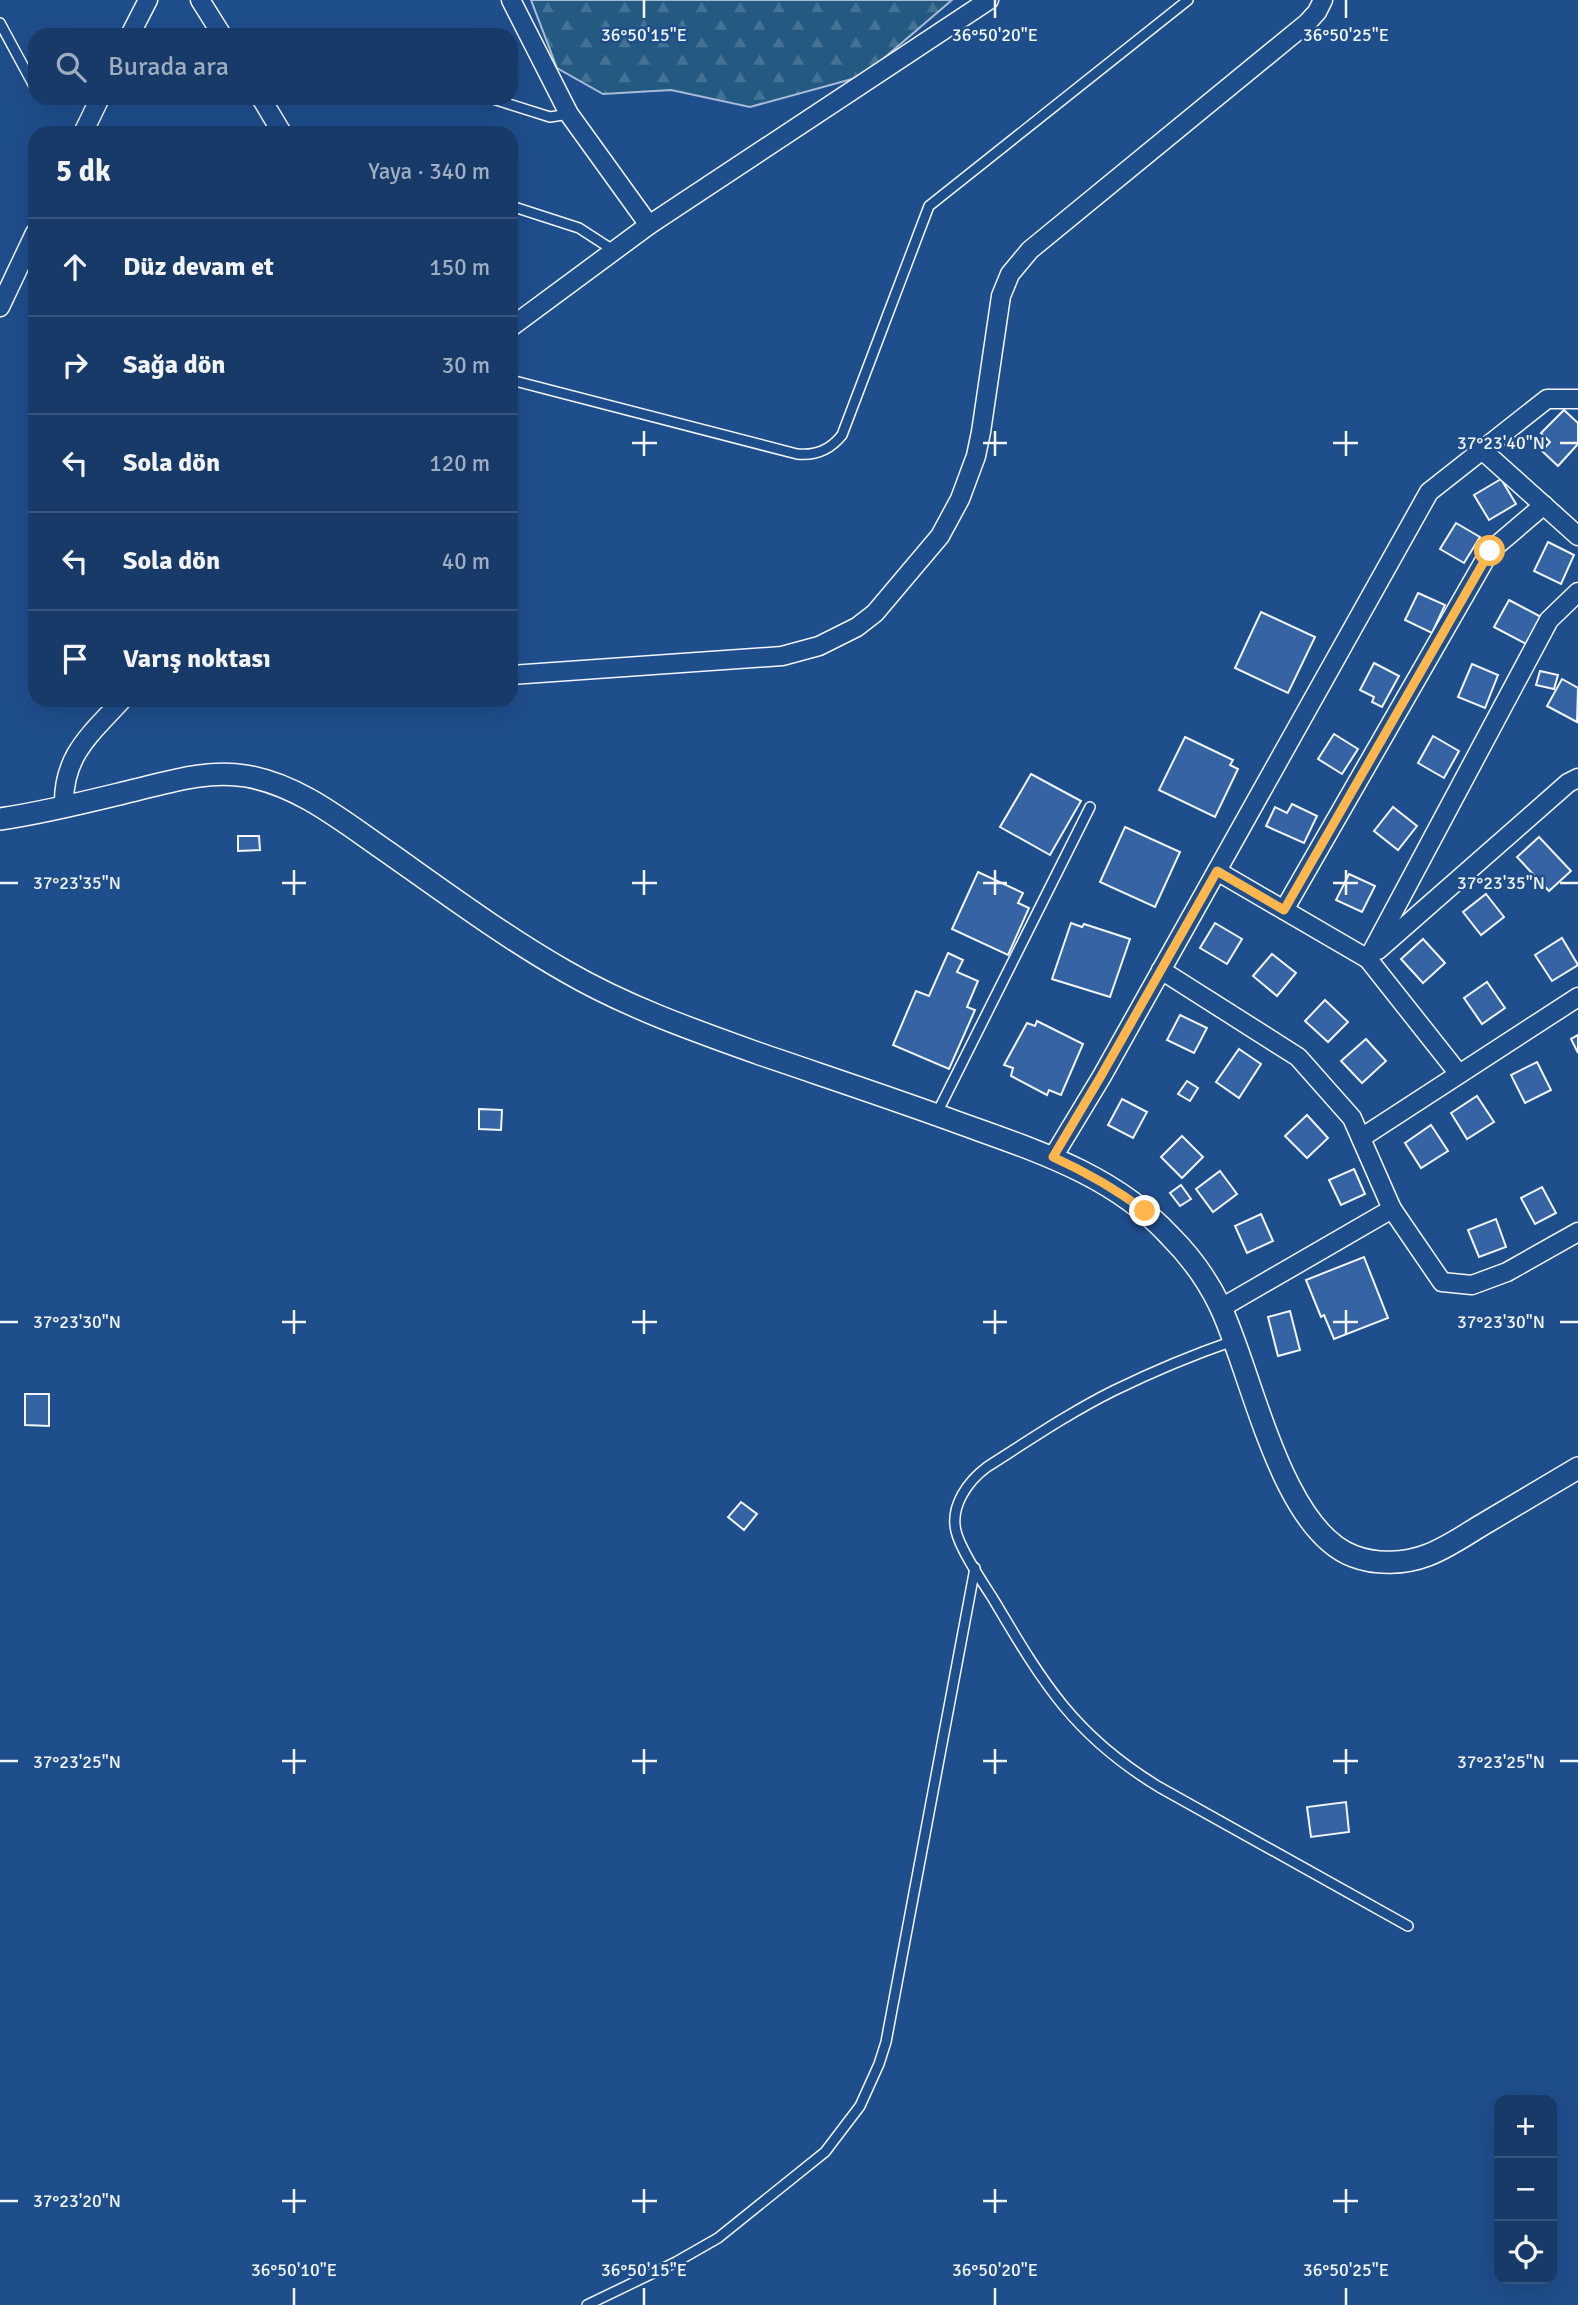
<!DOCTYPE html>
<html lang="tr">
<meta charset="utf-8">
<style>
body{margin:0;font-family:Signika,sans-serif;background:#244571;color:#f1f3f6}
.controls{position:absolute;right:21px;bottom:21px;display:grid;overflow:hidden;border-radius:14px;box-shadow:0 7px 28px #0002}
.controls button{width:63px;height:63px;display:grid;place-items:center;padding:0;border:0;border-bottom:2px solid #36547d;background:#173a69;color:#f1f3f6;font:35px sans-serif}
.stop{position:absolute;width:21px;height:21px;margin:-16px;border:5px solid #ffb74d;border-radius:50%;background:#fff}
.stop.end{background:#ffb74d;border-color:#fff;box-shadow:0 2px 7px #0008}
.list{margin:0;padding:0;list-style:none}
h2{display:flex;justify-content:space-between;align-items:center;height:91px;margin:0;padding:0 28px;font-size:30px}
h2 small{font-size:23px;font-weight:400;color:#9eadc0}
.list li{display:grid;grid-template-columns:46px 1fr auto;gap:21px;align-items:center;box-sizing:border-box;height:98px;padding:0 28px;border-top:2px solid #36547d}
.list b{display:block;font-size:26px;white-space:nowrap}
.list em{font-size:23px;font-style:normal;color:#9eadc0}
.icon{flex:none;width:38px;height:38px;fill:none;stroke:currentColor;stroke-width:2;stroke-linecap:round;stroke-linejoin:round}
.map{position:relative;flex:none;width:1578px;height:2305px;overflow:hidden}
.search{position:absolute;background:#173a69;box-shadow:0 7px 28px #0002;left:28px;top:28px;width:490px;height:77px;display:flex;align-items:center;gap:18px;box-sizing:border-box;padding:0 24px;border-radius:21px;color:#9eadc0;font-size:26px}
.panel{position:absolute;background:#173a69;box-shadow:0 7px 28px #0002;left:28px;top:126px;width:490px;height:581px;border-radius:21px}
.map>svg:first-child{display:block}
</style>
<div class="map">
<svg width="1578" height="2305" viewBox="0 0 1578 2305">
<defs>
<pattern id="forest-firs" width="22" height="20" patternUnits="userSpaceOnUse" patternTransform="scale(1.75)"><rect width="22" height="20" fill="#245a82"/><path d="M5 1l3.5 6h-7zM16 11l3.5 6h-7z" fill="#447295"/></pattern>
</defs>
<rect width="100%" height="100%" fill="#1f4e8c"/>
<polygon fill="url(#forest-firs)" stroke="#a8bbd7" stroke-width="2" points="531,0 952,0 863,76 750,107 671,90 603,94 557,68"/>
<g fill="#3563a3" stroke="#f2f6ff" stroke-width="2">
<polygon points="1564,410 1578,423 1578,444 1558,466 1542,451 1550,442 1541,433"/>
<polygon points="1501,479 1516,504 1489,520 1474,495"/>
<polygon points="1456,523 1480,537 1464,563 1440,549"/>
<polygon points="1548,542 1574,555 1561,584 1534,571"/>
<polygon points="1418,593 1445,605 1432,633 1405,620"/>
<polygon points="1509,600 1543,618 1528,645 1494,627"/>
<polygon points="1261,612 1315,637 1288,693 1235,668"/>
<polygon points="1374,663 1399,676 1382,707 1372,702 1374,697 1360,690"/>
<polygon points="1472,664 1498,675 1485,708 1458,697"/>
<polygon points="1540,671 1558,675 1554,689 1536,685"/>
<polygon points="1562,679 1578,688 1577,722 1547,706"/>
<polygon points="1334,734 1358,749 1342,774 1318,759"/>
<polygon points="1433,736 1459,751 1444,778 1418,763"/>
<polygon points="1185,737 1233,760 1230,765 1238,769 1215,817 1159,790"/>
<polygon points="1031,774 1081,801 1050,855 1000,827"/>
<polygon points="1292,804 1317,816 1304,843 1266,826 1275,807 1287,813"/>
<polygon points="1393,807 1417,826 1398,850 1374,831"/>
<polygon points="1125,827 1180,852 1155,907 1100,882"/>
<polygon points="238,836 259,836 260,850 238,851"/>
<polygon points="1539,837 1571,871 1549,891 1517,857"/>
<polygon points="978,872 1023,893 1018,903 1029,908 1008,955 952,929"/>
<polygon points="1349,874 1375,886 1362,912 1336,900"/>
<polygon points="1486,894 1504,917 1481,935 1463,912"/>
<polygon points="1071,923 1082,927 1084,924 1130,939 1110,997 1052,979"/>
<polygon points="1215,923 1242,939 1227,964 1200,948"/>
<polygon points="1562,938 1578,965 1552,981 1535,955"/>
<polygon points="1423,939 1445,963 1423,983 1401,959"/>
<polygon points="948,953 963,960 957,972 978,981 967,1007 975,1010 949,1069 893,1045 916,991 929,996"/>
<polygon points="1272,954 1296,973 1277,996 1253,976"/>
<polygon points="1487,982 1505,1008 1482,1024 1464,998"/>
<polygon points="1325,1000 1348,1022 1328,1042 1305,1021"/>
<polygon points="1180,1015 1207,1028 1194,1053 1167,1040"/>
<polygon points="1037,1021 1083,1044 1061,1095 1049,1090 1047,1095 1011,1076 1013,1068 1004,1065 1027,1023 1035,1026"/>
<polygon points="1578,1035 1578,1053 1571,1039"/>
<polygon points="1366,1039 1386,1061 1362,1083 1341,1061"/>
<polygon points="1239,1049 1261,1064 1239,1098 1216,1082"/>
<polygon points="1537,1062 1551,1090 1525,1103 1511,1075"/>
<polygon points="1187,1081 1198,1088 1190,1101 1178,1094"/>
<polygon points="1477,1096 1494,1122 1467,1139 1451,1113"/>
<polygon points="1122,1099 1147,1112 1133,1138 1108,1125"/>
<polygon points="479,1109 502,1110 501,1130 479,1129"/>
<polygon points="1307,1115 1328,1138 1307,1158 1285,1136"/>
<polygon points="1431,1125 1448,1151 1421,1168 1405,1143"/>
<polygon points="1182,1136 1203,1157 1182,1178 1161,1157"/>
<polygon points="1354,1169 1365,1194 1341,1205 1329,1180"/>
<polygon points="1220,1171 1237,1194 1213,1212 1196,1189"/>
<polygon points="1181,1185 1191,1199 1180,1206 1170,1193"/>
<polygon points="1542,1187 1556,1213 1535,1224 1521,1198"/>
<polygon points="1261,1214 1273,1241 1247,1253 1235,1226"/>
<polygon points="1496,1219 1506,1247 1479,1257 1468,1230"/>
<polygon points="1364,1257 1388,1318 1334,1339 1324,1315 1321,1317 1306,1280"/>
<polygon points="1290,1311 1300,1350 1278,1356 1268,1317"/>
<polygon points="25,1394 49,1394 49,1426 25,1425"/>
<polygon points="741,1502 757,1514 744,1530 728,1517"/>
<polygon points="1346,1802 1349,1832 1311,1837 1307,1807"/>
</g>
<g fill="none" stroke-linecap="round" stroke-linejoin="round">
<g stroke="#f2f6ff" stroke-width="12">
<g id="service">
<polyline points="0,23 34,86"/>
<polyline points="490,98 550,117 569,114"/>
<polyline points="511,206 579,228 613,250"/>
<path d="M511 380 797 454C816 456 830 450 842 435L929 206 1188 0"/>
<polyline points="937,1113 1090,807"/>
<path d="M1233 1341C1192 1355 1152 1372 1113 1391 1069 1413 1028 1441 987 1467 968 1481 950 1506 956 1531 960 1549 981 1580 992 1597 1042 1681 1072 1734 1159 1787L1408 1926"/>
<polyline points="587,2305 676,2262 718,2238 825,2152 860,2106 879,2064 886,2042 975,1568"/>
</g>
</g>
<g stroke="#f2f6ff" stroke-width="21">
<g id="minor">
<polyline points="200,0 222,35"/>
<polyline points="511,0 569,114 649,225"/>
<polyline points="130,35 148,0"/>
<polyline points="261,98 282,133"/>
<polyline points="83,133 100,98"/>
<polyline points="0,307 35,233"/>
<polyline points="511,327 649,225 989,0"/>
<polyline points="1482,450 1578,536"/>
<polyline points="511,675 782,656 819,646 857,627 875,613 940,536 960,499 976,456 981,432 1001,296 1010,274 1030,250 1307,23 1317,12 1323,0"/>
<path d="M64 808C62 756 90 735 122 700"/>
<polyline points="1217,871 1368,959 1459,1074"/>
<polyline points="1284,910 1490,551 1544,505"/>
<polyline points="1378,950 1568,783 1578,778"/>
<polyline points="1368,959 1549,620 1578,592"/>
<polyline points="1161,970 1298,1057 1352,1118 1392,1209 1442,1282 1472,1285 1507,1272 1578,1232"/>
<polyline points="1361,1138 1578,997"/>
<polyline points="1053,1157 1102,1076 1429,492 1547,399 1578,399"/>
<polyline points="1221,1308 1392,1209"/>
</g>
</g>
<g stroke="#f2f6ff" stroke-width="24">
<path id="tertiary" d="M0 819C42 813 82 803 123 793 163 784 204 769 246 776 300 785 345 823 389 853 447 894 504 936 565 971 627 1007 693 1030 760 1054 824 1076 888 1097 951 1120 1030 1149 1111 1172 1170 1236 1190 1256 1208 1281 1220 1306 1252 1372 1280 1528 1353 1556 1376 1565 1405 1564 1428 1555 1449 1547 1468 1533 1487 1522 1517 1504 1548 1486 1578 1468"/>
</g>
<use href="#service" stroke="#1f4e8c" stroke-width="9"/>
<use href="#minor" stroke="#1f4e8c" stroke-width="18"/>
<use href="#tertiary" stroke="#1f4e8c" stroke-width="21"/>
</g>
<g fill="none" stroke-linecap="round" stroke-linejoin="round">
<path stroke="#ffb74d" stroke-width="9" d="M1145 1211C1116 1189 1086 1172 1053 1157L1101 1076 1217 871 1284 910 1490 551"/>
</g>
<path fill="none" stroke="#f2f6ff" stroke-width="2.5" d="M644 0V18M995 0V18M1346 0V18M644 431V456M995 431V456M1346 431V456M632 443H657M983 443H1007M1333 443H1358M1560 443H1578M294 870V895M644 870V895M995 870V895M1346 870V895M0 883H18M282 883H306M632 883H657M983 883H1007M1333 883H1358M1560 883H1578M294 1310V1334M644 1310V1334M995 1310V1334M1346 1310V1334M0 1322H18M282 1322H306M632 1322H657M983 1322H1007M1333 1322H1358M1560 1322H1578M294 1749V1774M644 1749V1774M995 1749V1774M1346 1749V1774M0 1761H18M282 1761H306M632 1761H657M983 1761H1007M1333 1761H1358M1560 1761H1578M294 2189V2213M644 2189V2213M995 2189V2213M1346 2189V2213M0 2201H18M282 2201H306M632 2201H657M983 2201H1007M1333 2201H1358M294 2288V2305M644 2288V2305M995 2288V2305M1346 2288V2305"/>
<g font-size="18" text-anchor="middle" fill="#f2f6ff" stroke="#1f4e8c" stroke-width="5" stroke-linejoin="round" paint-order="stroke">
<text x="644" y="41">36°50'15"E</text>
<text x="995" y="41">36°50'20"E</text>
<text x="1346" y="41">36°50'25"E</text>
<text x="1501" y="449">37°23'40"N</text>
<text x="77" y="889">37°23'35"N</text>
<text x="1501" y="889">37°23'35"N</text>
<text x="77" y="1328">37°23'30"N</text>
<text x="1501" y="1328">37°23'30"N</text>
<text x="77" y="1768">37°23'25"N</text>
<text x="1501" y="1768">37°23'25"N</text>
<text x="77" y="2207">37°23'20"N</text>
<text x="294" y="2276">36°50'10"E</text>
<text x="644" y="2276">36°50'15"E</text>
<text x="995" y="2276">36°50'20"E</text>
<text x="1346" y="2276">36°50'25"E</text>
</g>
</svg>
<div class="controls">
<button>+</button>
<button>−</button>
<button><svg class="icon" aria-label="locate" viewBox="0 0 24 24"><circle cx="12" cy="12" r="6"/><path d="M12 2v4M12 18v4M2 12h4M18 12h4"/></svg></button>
</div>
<div class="stop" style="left:1490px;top:551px"></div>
<div class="stop end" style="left:1145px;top:1211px"></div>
<div class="search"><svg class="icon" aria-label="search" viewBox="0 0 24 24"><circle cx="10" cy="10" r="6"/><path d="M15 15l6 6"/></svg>Burada ara</div>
<section class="panel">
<h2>5 dk<small>Yaya · 340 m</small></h2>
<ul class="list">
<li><svg class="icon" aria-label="ahead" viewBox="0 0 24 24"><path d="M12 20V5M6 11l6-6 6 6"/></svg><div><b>Düz devam et</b></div><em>150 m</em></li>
<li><svg class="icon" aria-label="right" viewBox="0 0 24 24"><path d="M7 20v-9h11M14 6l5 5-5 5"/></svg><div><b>Sağa dön</b></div><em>30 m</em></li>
<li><svg class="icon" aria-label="left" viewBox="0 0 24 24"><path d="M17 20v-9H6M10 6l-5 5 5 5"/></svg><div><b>Sola dön</b></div><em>120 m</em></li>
<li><svg class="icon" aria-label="left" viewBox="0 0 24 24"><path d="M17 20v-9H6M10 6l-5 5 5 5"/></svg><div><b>Sola dön</b></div><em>40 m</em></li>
<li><svg class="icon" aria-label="arrive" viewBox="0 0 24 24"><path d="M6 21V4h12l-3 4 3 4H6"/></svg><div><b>Varış noktası</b></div></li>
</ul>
</section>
</div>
